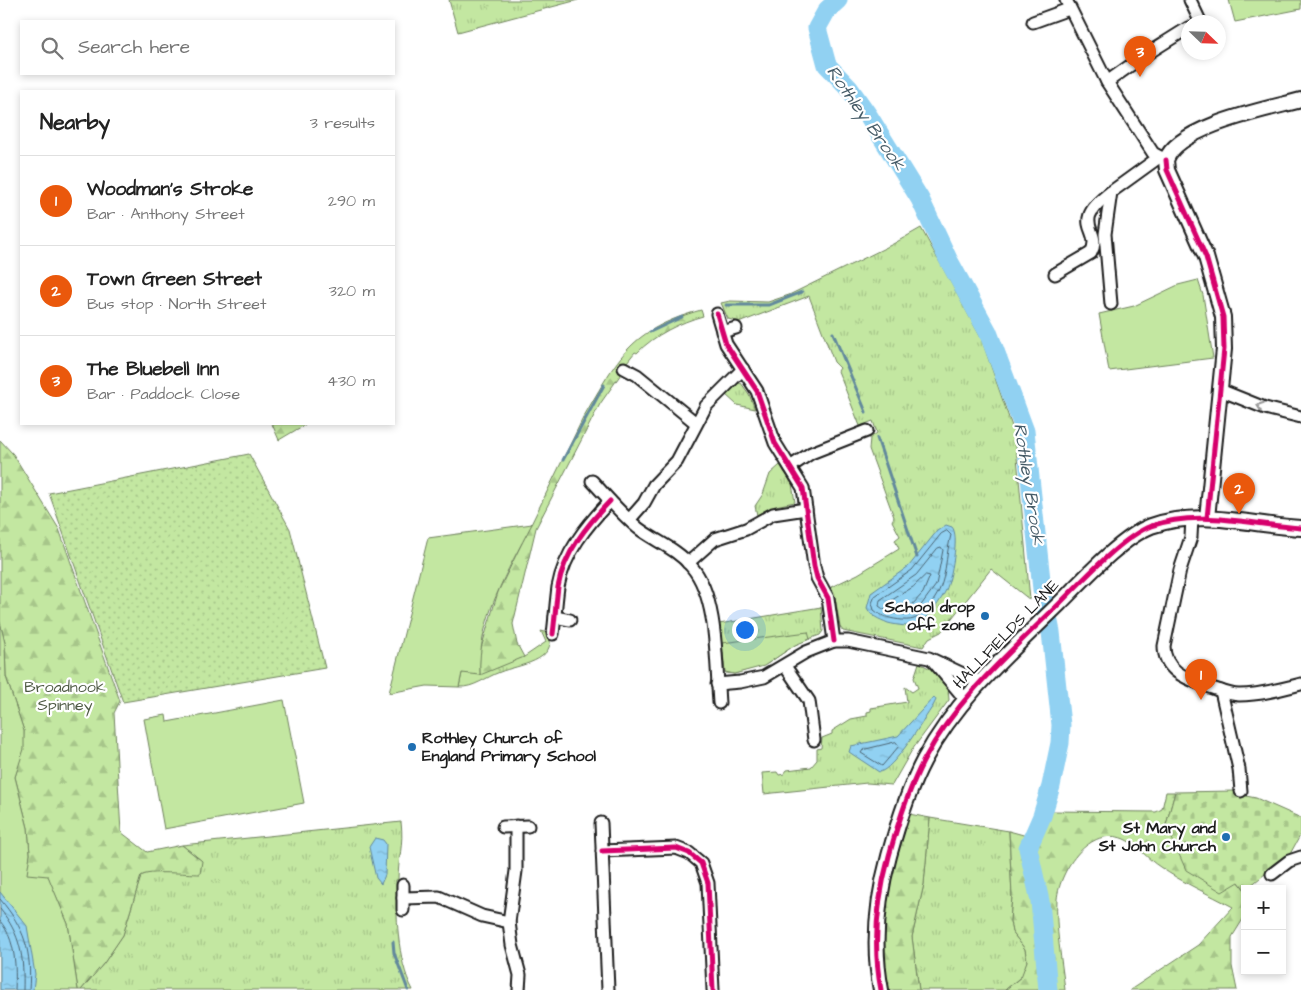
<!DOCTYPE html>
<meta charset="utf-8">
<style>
body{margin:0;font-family:"Architects Daughter",sans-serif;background:#f6f6f6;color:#222}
.controls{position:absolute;right:15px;bottom:15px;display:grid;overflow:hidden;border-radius:0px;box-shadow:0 2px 8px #0003}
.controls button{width:45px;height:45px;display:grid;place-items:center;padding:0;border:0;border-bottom:1px solid #e0e0e0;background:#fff;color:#222;font:25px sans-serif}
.compass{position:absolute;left:1181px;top:15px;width:45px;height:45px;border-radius:50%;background:#fff;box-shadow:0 2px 8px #0003;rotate:113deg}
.you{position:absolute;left:744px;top:629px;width:18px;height:18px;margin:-12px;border:4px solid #fff;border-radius:50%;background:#1a73e8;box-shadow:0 0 0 8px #1a73e833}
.badge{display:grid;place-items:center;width:32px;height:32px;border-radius:50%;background:#ea580c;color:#fff;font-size:16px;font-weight:700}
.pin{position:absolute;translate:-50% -41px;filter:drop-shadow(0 1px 2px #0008)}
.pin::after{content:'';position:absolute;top:26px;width:18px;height:15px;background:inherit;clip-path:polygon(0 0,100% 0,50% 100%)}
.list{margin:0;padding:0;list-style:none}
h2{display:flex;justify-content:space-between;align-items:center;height:65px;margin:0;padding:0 20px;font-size:21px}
h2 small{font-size:16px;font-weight:400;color:#767676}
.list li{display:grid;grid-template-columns:32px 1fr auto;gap:15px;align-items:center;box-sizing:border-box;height:90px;padding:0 20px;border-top:1px solid #e0e0e0}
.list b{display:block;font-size:19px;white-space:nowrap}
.list p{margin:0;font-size:16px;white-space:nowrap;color:#767676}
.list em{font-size:16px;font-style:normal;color:#767676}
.icon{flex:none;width:28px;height:28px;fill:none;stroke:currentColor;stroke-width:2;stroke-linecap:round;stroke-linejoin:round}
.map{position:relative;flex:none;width:1301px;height:990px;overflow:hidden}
.search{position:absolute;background:#fff;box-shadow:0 2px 8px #0003;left:20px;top:20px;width:375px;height:55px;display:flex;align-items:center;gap:12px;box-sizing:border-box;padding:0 18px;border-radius:0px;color:#767676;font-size:19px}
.panel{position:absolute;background:#fff;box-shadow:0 2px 8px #0003;left:20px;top:90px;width:375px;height:335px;border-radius:0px}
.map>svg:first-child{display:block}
</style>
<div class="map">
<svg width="1301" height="990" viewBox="0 0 1301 990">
<defs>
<pattern id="grass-tufts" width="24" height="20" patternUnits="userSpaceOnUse" patternTransform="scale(1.25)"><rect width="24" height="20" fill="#c3e7a1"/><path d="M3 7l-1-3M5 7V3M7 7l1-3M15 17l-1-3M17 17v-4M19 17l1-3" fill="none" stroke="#a7c68a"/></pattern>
<pattern id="forest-firs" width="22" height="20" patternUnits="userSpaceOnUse" patternTransform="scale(1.25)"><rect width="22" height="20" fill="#c3e7a1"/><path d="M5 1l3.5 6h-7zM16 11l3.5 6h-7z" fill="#a7c68a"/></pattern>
<pattern id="cemetery-stones" width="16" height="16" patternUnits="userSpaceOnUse" patternTransform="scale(1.25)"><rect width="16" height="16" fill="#c3e7a1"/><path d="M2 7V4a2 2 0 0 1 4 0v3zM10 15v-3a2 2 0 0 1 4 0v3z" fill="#a7c68a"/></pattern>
<pattern id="garden-dots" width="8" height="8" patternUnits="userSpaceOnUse" patternTransform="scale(1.25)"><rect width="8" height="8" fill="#c3e7a1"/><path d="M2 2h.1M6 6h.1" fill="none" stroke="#a7c68a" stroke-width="1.8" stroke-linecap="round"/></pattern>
<pattern id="water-ripples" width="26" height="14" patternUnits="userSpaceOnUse" patternTransform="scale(1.25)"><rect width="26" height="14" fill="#91d1f2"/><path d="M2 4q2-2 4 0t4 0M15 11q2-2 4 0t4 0" fill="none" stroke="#7cb3cf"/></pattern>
</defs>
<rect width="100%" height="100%" fill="#fff"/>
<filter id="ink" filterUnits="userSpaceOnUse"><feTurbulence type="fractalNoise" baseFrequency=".02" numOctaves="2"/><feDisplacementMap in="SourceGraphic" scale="10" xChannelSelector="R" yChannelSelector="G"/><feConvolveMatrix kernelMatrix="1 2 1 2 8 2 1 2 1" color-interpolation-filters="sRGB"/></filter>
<g filter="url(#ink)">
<g fill="url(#grass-tufts)" stroke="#70825e">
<polygon points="449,0 578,0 458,32"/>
<polygon points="921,228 981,338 1015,435 1030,600 991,569 941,632 929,638 923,647 843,631 840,627 835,597 831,587 858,574 899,549 895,540 900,536 892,521 894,517 869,449 870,438 877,433 873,421 860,426 838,371 840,368 834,362 809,296 741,322 728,319 721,303 730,301 768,302 789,295 893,244"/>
<polygon points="741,383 749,394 755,409 737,405 725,394 736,384"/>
<polygon points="780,465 792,484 795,502 775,506 757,515 755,506 763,494 770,474"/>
<polygon points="821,607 823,631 820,635 798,643 767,664 734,674 726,673 719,624"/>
<path d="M541 631 549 633C558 662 517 665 500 672 486 677 474 688 459 687L462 673 524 657 546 642Z"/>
<polygon points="919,663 935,671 948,687 949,700 912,750 892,785 867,783 764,794 762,773 777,772 779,775 784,774 787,770 811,767 817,760 817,749 821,748 822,738 832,734 832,731 851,719 867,716 867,712 871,711 871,708 907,702 905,687 912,692 918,688 914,678"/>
<polygon points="930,818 1009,831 1012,897 1010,921 1012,932 1025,949 1027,961 1024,974 1005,990 919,990 912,937 924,884"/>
<path d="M401 822C404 845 398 858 398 880H396C397 914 396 959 413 990H81L104 963 123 935 141 876C148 871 190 864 202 861L182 845Z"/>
</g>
<g fill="url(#forest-firs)" stroke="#70825e">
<path d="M701 310 703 316C681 322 654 335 637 353L635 352 619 372 621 374 600 404 536 528 513 624 517 644 524 657 480 675 479 655 498 592 584 416C619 356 630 330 701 310Z"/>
<polygon points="272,424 306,424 279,440"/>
<path d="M0 440 13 454 59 529 120 701 114 713 121 832 147 852 182 845 202 861 200 874C188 874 148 870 141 876L123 935 104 963 81 990H78L68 924 48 877 26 875 30 854 28 828 15 777 23 749 24 731 6 677 5 643 0 622Z"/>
<path d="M1166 792H1175L1166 825 1177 846 1239 882 1245 890V916L1232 937V966L1237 990H1130L1198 945 1233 907C1209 894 1183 883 1160 867 1147 859 1138 845 1124 839 1090 825 1060 869 1057 899 1055 927 1062 962 1065 990H1005L1021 977 1027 961 1025 949 1012 932 1010 921 1012 897 1009 831 1038 839 1048 811 1156 812 1162 809Z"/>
<path d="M909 814 930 818 924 884 912 937 919 990H887C878 928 890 872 909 814Z"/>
</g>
<polygon fill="url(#cemetery-stones)" stroke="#70825e" points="1235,791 1245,792 1246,796 1256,798 1301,818 1301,834 1290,854 1245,890 1239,882 1222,892 1186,870 1166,825 1175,792"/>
<g fill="#c3e7a1" stroke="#70825e">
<polygon points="1229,0 1301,0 1301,9 1235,22"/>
<polygon points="1198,280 1203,295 1213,358 1109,371 1099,314 1134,306 1178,285"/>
<path d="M532 524C508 570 477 621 480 675L462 673 459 687 427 686 389 693 428 538Z"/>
<polygon points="0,622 5,643 6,677 24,731 24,749 15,777 28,828 30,854 27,874 48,876 68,924 78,990 0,990"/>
<polygon points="808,632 810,639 795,645 764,666 734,674 725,672 722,643"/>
<polygon points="284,700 304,803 164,829 144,719 166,715 167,722"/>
</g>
<polygon fill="url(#garden-dots)" stroke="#70825e" points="249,454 290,529 325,668 123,702 49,493"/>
<g fill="url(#water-ripples)" stroke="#62899c">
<path d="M946 525 952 527C960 535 951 579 946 590 942 599 928 619 919 624 912 628 896 625 888 623 879 619 872 617 867 608L871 593 909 566 937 531Z"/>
<path d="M934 697 936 700 933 706C924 719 893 771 879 772L849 752 851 746 898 736Z"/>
<polygon points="375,838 383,840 386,844 385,875 381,884 376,878 369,847"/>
<polygon points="0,892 27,926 35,974 33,990 0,990"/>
</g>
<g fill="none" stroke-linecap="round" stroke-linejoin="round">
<g stroke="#4b6472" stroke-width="1">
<path d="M947 531 951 535C944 562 948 586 928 607 919 617 916 621 902 620 892 619 882 617 874 610L872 603 875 596 912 570 941 534Z"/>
<path d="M938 548 941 547 943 550 936 585 916 612C906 617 887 613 879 606L880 600 916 575Z"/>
<polygon points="926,575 930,576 923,593 911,606 892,604 892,600 913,587"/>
<polygon points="896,742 899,746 882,766 861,753 863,750"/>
<path d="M0 899C25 929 32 951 29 990"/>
<path d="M0 909C21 935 24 957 23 990"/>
<path d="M0 921C16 940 16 967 15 990"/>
</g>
<g stroke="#62899c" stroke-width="3">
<polyline points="726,305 769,305 802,292"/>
<polyline points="650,332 682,317"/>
<polyline points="833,333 866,412"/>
<polyline points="877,438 917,557"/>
<polyline points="563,460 604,385"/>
<polyline points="393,942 394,953 408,990"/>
</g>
<polyline stroke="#91d1f2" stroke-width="19" points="838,0 827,10 817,28 827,65 849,88 868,115 920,199 948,259 988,332 1025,431 1042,589 1051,632 1061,725 1060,743 1051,786 1042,816 1028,848 1040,901 1048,990"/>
<g stroke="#1c1c1c" stroke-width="15">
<g id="minor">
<polyline points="1066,0 1107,82 1153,153 1166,160"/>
<polyline points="1190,0 1200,21 1198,22"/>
<polyline points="1033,22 1069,9"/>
<polyline points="1107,82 1145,55 1188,28"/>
<path d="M1055 274 1091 253C1104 229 1067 225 1111 192"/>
<polyline points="1111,304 1105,234 1111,192 1158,158"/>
<polyline points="717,314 726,344 757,391 775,443 803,488 814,566 817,578 828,598 834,641"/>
<polyline points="722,332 736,328"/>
<polyline points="624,368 637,375 696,423"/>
<polyline points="1220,390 1265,408 1301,417"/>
<polyline points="790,467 811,453 867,431"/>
<path d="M592 481C607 497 621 514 638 528 655 541 677 549 691 566 718 596 716 664 719 703"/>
<path d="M1192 518 1191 537 1180 570 1164 646C1164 672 1188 679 1209 687 1219 690 1229 695 1239 695 1259 695 1282 689 1301 684"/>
<polyline points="630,519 644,503 654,485 677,461 706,406 743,369"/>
<polyline points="688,563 715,539 746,529 773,514 806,509"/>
<polyline points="555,617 570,620"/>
<path d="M553 634C555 618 556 602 558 587 564 553 587 525 610 501"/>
<polyline points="934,662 965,699"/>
<polyline points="785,666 809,701 814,740"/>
<polyline points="717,684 740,682 764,677 806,652 834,641 848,641 929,658 980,682"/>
<polyline points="1221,691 1239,769 1241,791"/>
<polyline points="601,823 608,990"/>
<polyline points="516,826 516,871 509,922 512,945 520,975 519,990"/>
<polyline points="503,827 528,826"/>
<polyline points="602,851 676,848 689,853 701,863 708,883 713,990"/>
<polyline points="1272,874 1289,861 1301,857"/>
<polyline points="403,885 403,910"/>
<polyline points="403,898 439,897 482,916 509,922"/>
</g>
</g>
<g stroke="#1c1c1c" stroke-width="18">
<g id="tertiary">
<path d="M1207 518 1224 349 1223 317 1206 257 1167 170 1166 160C1178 126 1268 109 1301 100"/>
<path d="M881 990C872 944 877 900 889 856 898 823 908 790 924 760 957 698 1010 652 1059 604 1082 581 1122 537 1151 526 1199 509 1252 525 1301 528"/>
</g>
</g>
<use href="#minor" stroke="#fff" stroke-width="11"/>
<use href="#tertiary" stroke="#fff" stroke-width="14"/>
<g stroke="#fff" stroke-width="8">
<g id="cycleway">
<polyline points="1166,160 1167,170 1206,257 1223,317 1224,349 1207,518"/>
<polyline points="717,314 726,344 757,391 775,443 803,488 814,566 817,578 828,598 834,641"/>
<path d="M553 634C555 618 556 602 558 587 564 553 587 525 610 501"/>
<polyline points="602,851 676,848 689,853 701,863 708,883 713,990"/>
<path d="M881 990C872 944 877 900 889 856 898 823 908 790 924 760 957 698 1010 652 1059 604 1082 581 1122 537 1151 526 1199 509 1252 525 1301 528"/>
</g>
</g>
<use href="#cycleway" stroke="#d6006c" stroke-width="5"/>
</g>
<defs><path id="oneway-chevron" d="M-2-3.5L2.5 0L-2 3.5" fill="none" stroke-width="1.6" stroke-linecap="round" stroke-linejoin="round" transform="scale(1.25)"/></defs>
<use stroke="#999" href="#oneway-chevron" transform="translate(1260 406) rotate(-160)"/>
</g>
<g fill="#1f6fb2" stroke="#fff" stroke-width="2">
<circle cx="985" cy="616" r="5"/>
<circle cx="412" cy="747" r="5"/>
<circle cx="1226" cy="837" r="5"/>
</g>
<g text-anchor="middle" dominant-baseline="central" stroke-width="4.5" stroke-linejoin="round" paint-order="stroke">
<g font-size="16" font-weight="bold" fill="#1c1c1c" stroke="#fff" text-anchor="end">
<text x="975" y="607">School drop<tspan x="975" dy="18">off zone</tspan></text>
<text x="422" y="738" text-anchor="start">Rothley Church of<tspan x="422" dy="18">England Primary School</tspan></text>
<text x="1216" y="828">St Mary and<tspan x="1216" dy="18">St John Church</tspan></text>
</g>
<g font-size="16" fill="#1c1c1c" stroke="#fff">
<text transform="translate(1006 634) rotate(-46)">HALLFIELDS LANE</text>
</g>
<g font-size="16" fill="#4e5944" stroke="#fff">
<text x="65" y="687">Broadnook<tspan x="65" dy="18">Spinney</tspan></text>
</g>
<g font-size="18" font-style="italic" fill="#455b67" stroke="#fff">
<text transform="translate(866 118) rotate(55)">Rothley Brook</text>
<text transform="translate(1029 484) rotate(81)">Rothley Brook</text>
</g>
</g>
</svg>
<div class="controls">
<button>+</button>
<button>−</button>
</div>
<svg class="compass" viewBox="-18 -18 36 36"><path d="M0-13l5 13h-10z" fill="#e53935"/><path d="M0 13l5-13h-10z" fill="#767676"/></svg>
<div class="you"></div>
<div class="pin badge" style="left:1201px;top:700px">1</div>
<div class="pin badge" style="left:1239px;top:514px">2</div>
<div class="pin badge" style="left:1140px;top:77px">3</div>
<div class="search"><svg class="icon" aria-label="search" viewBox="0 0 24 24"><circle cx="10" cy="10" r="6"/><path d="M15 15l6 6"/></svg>Search here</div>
<section class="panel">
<h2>Nearby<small>3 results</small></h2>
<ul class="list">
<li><span class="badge">1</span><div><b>Woodman's Stroke</b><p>Bar · Anthony Street</p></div><em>290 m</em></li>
<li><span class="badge">2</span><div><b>Town Green Street</b><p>Bus stop · North Street</p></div><em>320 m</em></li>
<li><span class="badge">3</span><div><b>The Bluebell Inn</b><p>Bar · Paddock Close</p></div><em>430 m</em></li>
</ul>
</section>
</div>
